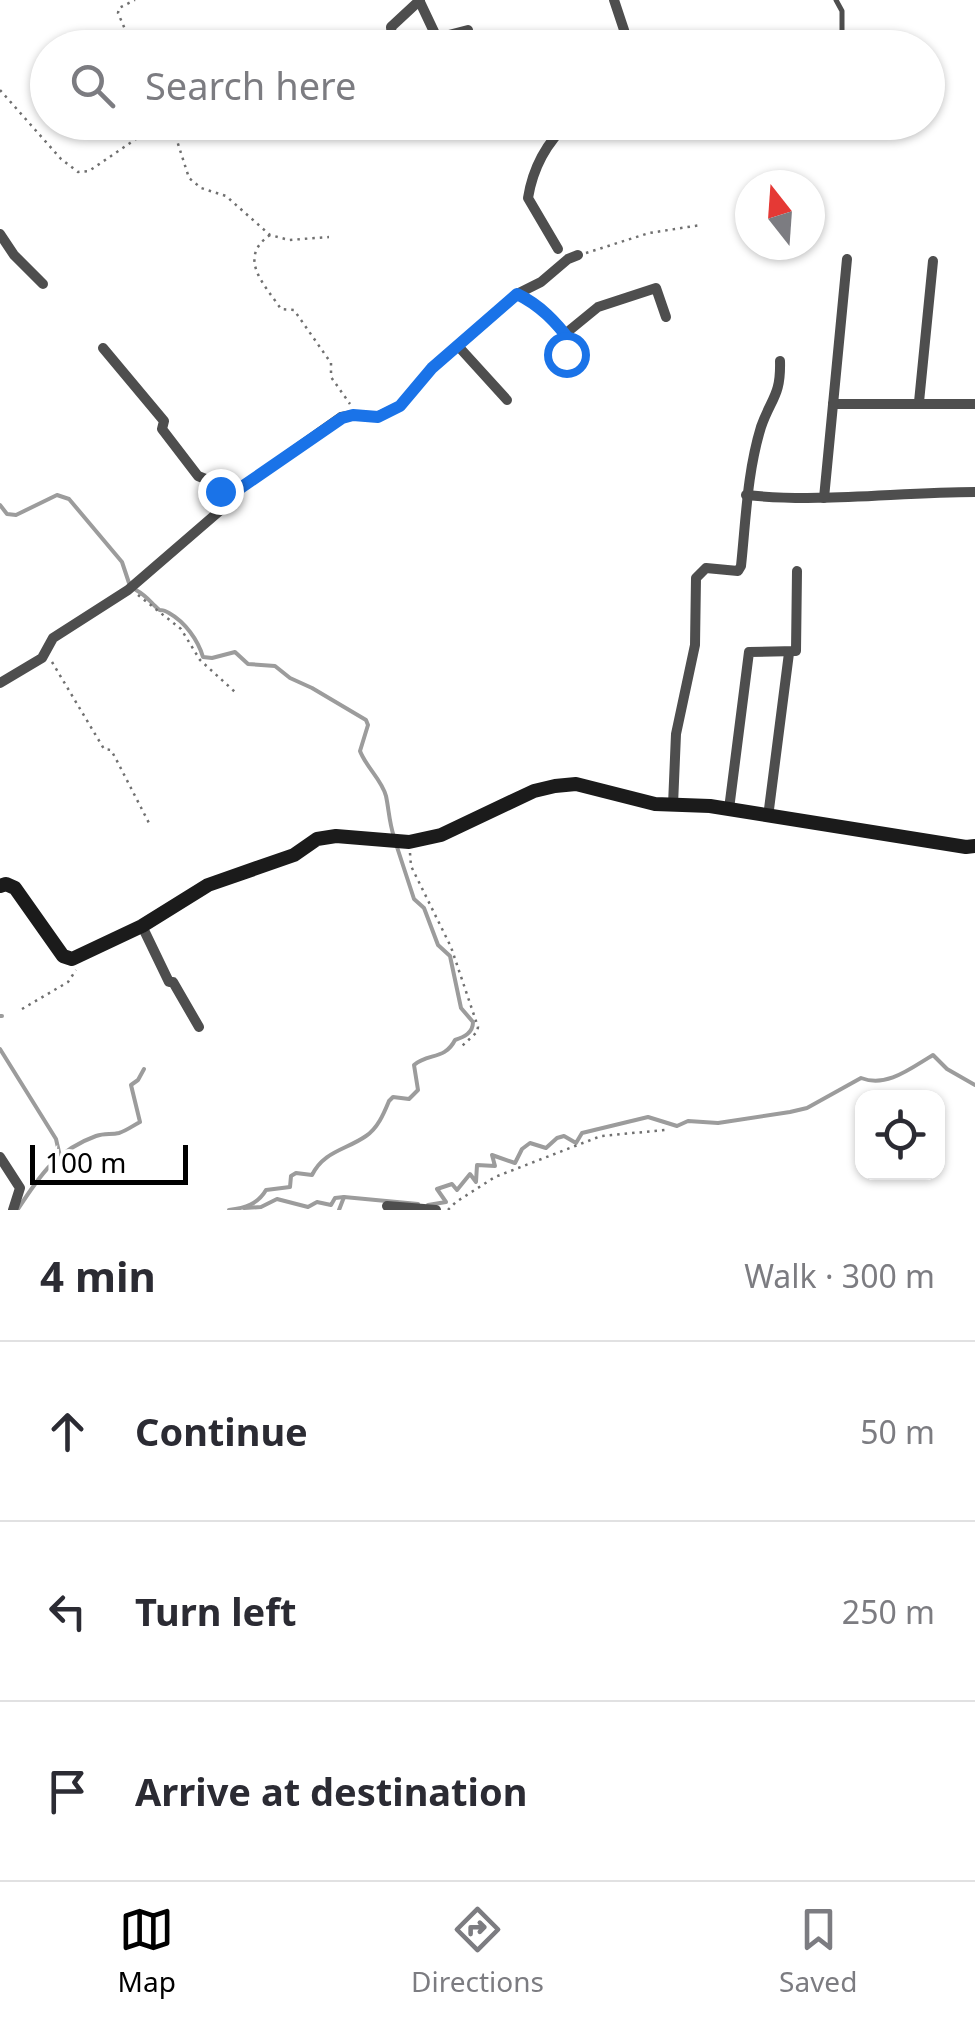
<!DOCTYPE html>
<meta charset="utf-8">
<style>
body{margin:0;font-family:"Noto Sans",sans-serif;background:#f7f7f7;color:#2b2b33}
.controls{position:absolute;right:30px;bottom:30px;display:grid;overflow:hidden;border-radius:20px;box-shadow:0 2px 8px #0004}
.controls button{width:90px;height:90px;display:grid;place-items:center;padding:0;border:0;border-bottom:2px solid #e1e1e2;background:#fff;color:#2b2b33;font:50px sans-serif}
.compass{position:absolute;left:735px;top:170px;width:90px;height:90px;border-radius:50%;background:#fff;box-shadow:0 2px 8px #0004;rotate:343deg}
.scale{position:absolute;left:30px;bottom:25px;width:158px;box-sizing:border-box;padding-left:10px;border:5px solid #000;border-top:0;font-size:28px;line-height:35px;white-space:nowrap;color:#000;-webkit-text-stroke:8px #fff;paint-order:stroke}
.stop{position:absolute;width:30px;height:30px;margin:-22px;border:8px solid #1a73e8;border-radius:50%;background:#fff}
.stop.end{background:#1a73e8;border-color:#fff;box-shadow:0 2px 10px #0008}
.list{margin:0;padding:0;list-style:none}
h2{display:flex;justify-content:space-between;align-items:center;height:130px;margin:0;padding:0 40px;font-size:42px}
h2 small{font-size:32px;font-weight:400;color:#7c7c81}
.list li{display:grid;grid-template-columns:65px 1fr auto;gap:30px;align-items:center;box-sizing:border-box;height:180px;padding:0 40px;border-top:2px solid #e1e1e2}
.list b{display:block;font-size:38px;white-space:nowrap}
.list em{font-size:32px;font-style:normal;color:#7c7c81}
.icon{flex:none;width:55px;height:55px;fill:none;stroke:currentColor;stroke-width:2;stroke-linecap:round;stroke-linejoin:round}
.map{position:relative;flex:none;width:975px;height:1210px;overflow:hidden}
.search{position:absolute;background:#fff;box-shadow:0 2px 8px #0004;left:30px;right:30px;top:30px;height:110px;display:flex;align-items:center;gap:25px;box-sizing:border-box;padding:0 35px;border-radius:55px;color:#7c7c81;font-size:38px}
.sheet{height:670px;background:#fff}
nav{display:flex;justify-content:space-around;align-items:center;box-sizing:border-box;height:140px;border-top:2px solid #e1e1e2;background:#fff;font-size:28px;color:#7c7c81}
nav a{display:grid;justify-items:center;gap:5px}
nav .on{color:#000}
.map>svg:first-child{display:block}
</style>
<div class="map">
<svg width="975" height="1210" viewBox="0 0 975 1210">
<rect width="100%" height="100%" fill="#fff"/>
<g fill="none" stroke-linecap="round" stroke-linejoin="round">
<g stroke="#9c9c9c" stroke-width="4">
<polyline points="0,505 7,514 16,515 57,495 69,499 122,562 129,583"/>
<path d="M136 590C145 595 148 599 155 606 164 615 157 606 169 613 185 622 198 640 203 657L212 658 235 652 248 664 275 666 290 678 312 688 366 720 368 725 360 751C366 767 382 780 386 796 389 810 389 822 394 837"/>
<polyline points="0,1016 2,1016"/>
<polyline points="0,1049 56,1139 59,1152"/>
<path d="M428 1205 446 1202 437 1189 452 1184 457 1190 470 1174 476 1182 477 1165 495 1166 492 1155 515 1163 522 1149 530 1143 546 1148 557 1138 564 1136 576 1143 582 1133 648 1117 677 1126 688 1121 718 1123 790 1112 807 1108 861 1078C887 1088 911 1068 933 1055L947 1069 975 1085"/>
<polyline points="244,1208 261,1207 277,1199 308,1207 317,1202 331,1205 335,1198 344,1197 418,1204"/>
<path d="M18 1209C40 1175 57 1150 96 1136 105 1133 111 1135 119 1133 126 1131 134 1125 140 1122L131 1085 138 1080 144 1069"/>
<path d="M229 1210C245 1208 258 1204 266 1190L290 1187 291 1176 296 1173 312 1175C324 1151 346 1150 366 1136 378 1128 384 1113 389 1101L393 1097 409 1099 418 1090 414 1065C428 1053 445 1060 455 1040 464 1037 473 1033 473 1022L461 1008 450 956 438 945 424 908 414 899 397 847"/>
<polyline points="339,1210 344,1197"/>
</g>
<g stroke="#707070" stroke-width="2.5" stroke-dasharray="2.5 5" stroke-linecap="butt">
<polyline points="133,48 118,13 119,8 135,0"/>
<polyline points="0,90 61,159 78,172 89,171 161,122"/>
<polyline points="171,122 189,178 201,188 226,196 270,235 289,240 329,237"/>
<path d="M270 235C237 258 264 284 281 309L294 310 331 363V377L350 404"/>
<polyline points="586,253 649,233 701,225"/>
<polyline points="138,595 181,629 200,660 235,692"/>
<polyline points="52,662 104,749 111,750 116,759 150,825"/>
<polyline points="410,853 411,866 451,947 478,1027 477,1032 461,1047"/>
<polyline points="22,1009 68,982 76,970"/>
<polyline points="448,1210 456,1202 495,1177 601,1136 665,1130"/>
</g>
<polyline stroke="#4e4e4e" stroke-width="5" points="836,0 842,11 842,36"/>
<g stroke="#4e4e4e" stroke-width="10">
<polyline points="614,0 630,48"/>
<polyline points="420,2 437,38 468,30"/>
<polyline points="393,48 391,27 420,0"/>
<polyline points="0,234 14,255 43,284"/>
<path d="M558 249 528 198C533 167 546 143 569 122"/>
<path d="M517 294C540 305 556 321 571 342L566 354 576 369"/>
<polyline points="565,334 598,307 656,288 666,317"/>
<polyline points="458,346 507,400"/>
<polyline points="103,348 164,421 162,429 198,476 213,482 220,491 223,508"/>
<polyline points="919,402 933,261"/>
<polyline points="833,404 975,404"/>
<path d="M746 495C822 503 898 492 975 492"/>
<polyline points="824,498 847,259"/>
<polyline points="0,683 42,658 53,638 128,590 223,508 237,491 341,417 353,415 377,417 400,406 432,368 517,294 541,282 568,259 578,255"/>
<path d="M673 805 676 734 695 645 696 578 706 568 738 571 741 566C746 519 747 473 761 427 771 398 781 396 780 361"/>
<polyline points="729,809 749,652 796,651 797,571"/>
<polyline points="768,817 789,653"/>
<polyline points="142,926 169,982 173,982 199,1027"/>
<polyline points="0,1157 20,1188 13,1210"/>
<polyline points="387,1206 436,1210"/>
</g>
<polyline stroke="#1b1b1b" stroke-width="14" points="0,886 6,884 15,888 63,956 72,959 142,926 208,885 294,855 317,839 336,836 409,842 441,835 534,791 555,786 576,784 655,804 710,806 966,847 975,846"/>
</g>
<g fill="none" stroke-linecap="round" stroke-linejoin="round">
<path stroke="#1a73e8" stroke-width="12" d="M220 491 223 508 236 491 342 418 353 415 378 417 400 406 432 368 517 294C540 305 556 322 571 342L566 354"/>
</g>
</svg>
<div class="controls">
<button><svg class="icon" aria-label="locate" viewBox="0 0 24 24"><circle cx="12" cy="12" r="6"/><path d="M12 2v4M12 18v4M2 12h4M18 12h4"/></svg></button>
</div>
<svg class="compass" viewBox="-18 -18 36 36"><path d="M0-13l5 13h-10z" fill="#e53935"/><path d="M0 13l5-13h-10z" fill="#7c7c81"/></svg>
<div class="scale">100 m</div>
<div class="stop" style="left:566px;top:354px"></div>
<div class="stop end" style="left:220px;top:491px"></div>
<div class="search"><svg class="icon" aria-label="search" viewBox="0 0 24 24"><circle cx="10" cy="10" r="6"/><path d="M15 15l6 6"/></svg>Search here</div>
</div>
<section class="sheet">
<h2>4 min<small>Walk · 300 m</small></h2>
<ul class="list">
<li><svg class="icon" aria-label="ahead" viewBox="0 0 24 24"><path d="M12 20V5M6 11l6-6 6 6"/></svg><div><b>Continue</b></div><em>50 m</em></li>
<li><svg class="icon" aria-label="left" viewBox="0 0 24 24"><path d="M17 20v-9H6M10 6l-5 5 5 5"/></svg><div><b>Turn left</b></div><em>250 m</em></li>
<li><svg class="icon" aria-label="arrive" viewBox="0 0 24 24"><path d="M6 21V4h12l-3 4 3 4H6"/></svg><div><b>Arrive at destination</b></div></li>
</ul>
</section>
<nav>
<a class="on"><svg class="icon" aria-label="map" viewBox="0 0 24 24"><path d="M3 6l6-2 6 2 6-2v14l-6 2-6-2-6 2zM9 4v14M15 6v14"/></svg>Map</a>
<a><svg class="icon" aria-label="directions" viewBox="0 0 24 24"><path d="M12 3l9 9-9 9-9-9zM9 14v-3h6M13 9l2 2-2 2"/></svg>Directions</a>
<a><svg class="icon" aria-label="saved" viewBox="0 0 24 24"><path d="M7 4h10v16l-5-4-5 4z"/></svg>Saved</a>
</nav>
